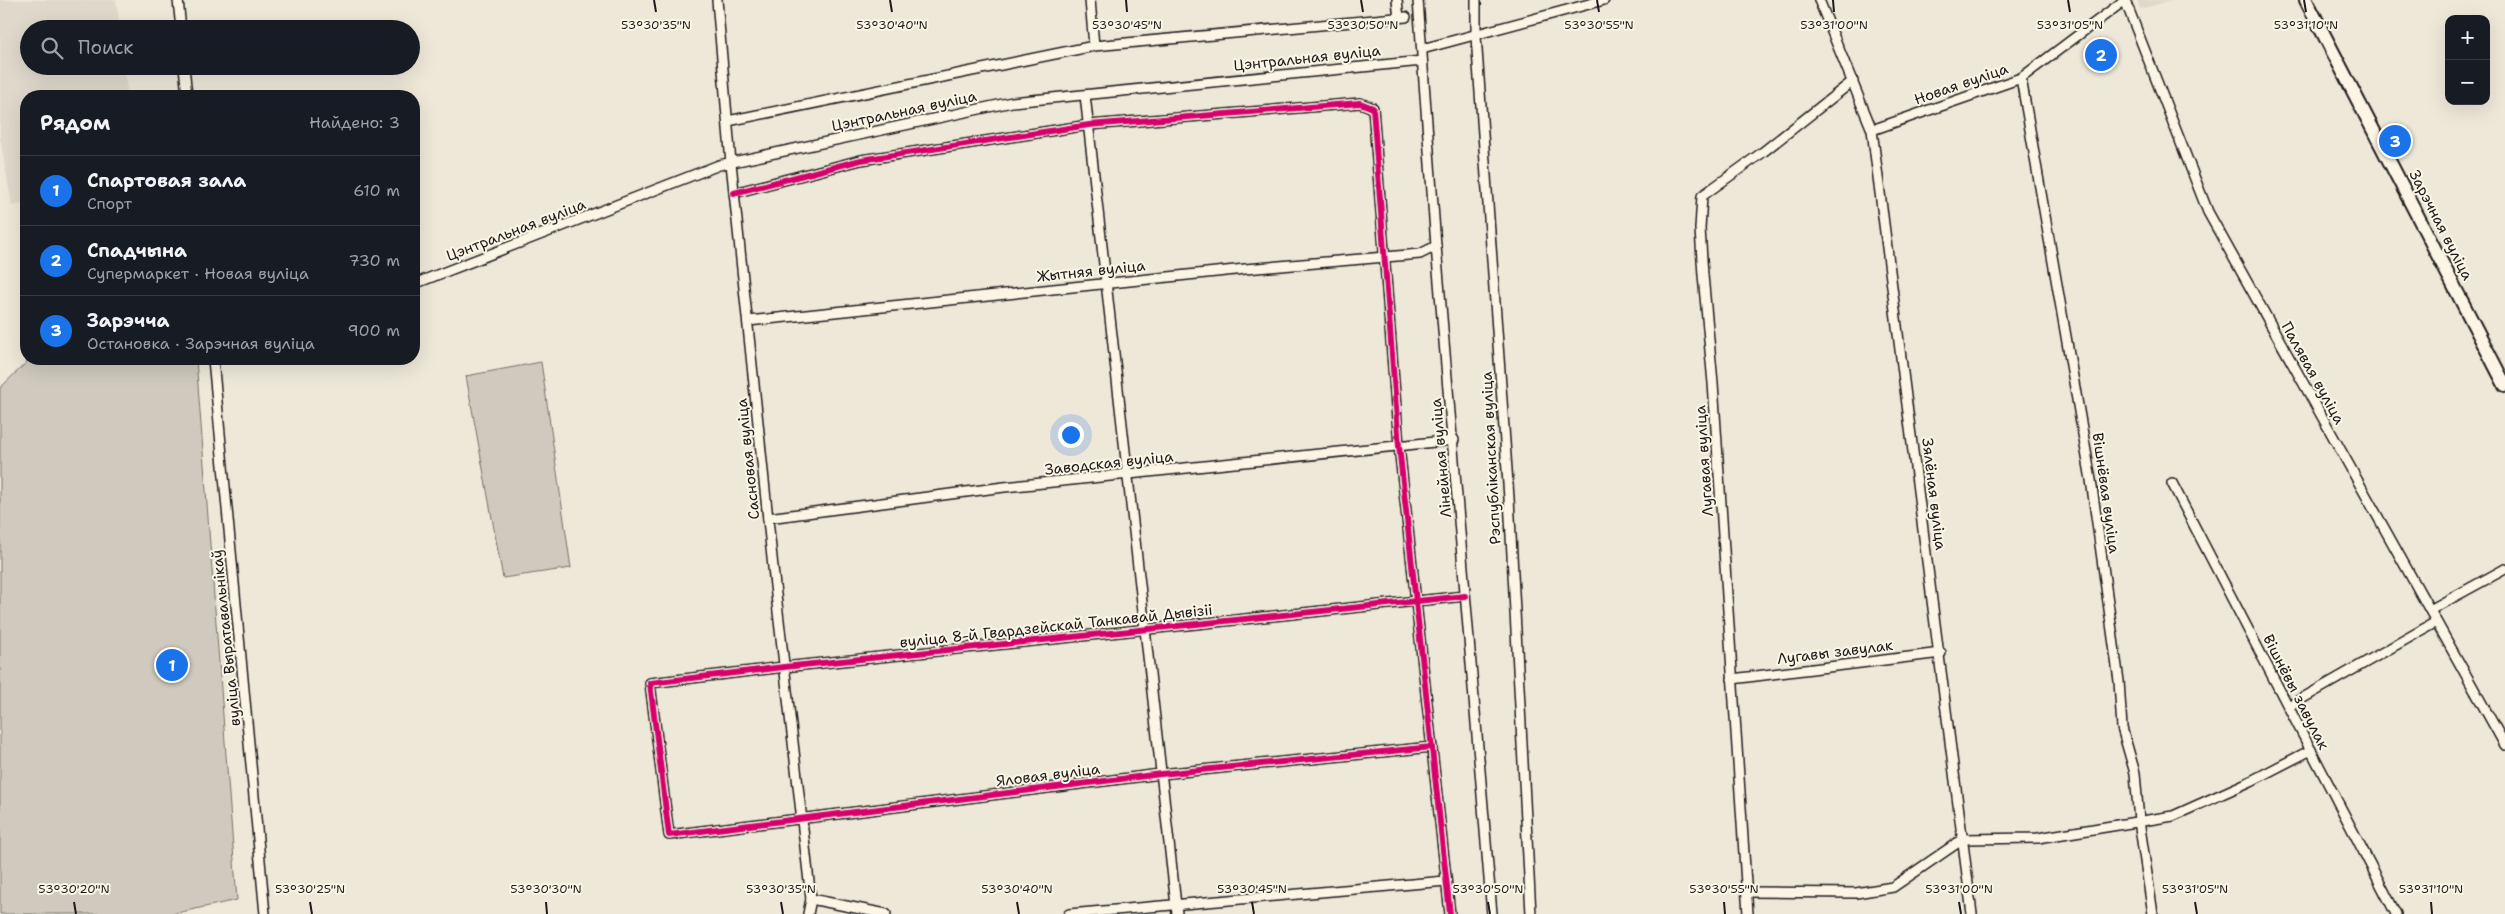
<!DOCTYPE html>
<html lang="ru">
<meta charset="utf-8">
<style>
body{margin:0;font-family:"Shantell Sans",sans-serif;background:#242831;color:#f1f3f6}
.controls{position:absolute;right:15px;top:15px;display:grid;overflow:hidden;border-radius:10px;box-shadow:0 5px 20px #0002}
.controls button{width:45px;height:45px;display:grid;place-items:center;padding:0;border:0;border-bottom:1px solid #363941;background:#171b24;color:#f1f3f6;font:25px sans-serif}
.you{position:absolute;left:1070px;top:434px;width:18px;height:18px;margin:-12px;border:4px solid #fff;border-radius:50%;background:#1a73e8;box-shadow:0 0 0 8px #1a73e833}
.badge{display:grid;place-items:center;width:32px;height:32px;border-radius:50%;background:#1a73e8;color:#fff;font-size:16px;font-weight:700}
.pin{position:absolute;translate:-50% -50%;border:2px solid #fff;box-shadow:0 1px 5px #0006}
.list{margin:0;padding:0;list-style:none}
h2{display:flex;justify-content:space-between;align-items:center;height:65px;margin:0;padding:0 20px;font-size:21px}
h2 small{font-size:16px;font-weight:400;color:#9ea1a6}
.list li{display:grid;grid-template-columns:32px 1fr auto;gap:15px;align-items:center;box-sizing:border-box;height:70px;padding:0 20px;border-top:1px solid #363941}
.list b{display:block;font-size:19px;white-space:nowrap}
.list p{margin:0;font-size:16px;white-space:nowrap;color:#9ea1a6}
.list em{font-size:16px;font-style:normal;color:#9ea1a6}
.icon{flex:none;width:28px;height:28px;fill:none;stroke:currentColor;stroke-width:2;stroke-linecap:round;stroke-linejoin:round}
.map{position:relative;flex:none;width:2505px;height:914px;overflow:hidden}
.search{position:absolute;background:#171b24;box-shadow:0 5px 20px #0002;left:20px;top:20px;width:400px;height:55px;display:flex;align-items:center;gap:12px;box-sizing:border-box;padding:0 18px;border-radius:28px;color:#9ea1a6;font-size:19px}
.panel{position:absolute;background:#171b24;box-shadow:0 5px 20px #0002;left:20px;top:90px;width:400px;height:275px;border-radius:20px}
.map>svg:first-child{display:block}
</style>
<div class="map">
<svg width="2505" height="914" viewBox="0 0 2505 914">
<rect width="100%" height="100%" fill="#eee8d9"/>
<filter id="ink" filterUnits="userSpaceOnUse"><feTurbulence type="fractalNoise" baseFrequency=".02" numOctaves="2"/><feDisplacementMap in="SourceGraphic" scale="10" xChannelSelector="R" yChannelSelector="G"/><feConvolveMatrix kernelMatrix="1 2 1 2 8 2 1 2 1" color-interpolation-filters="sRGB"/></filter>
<g filter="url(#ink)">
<g fill="#ded9cb">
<polygon points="0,0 116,0 120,29 29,29 29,66 124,66 127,90 122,96 26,96 26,203 12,206 0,138"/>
<polygon points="2137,0 2175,0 2140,9"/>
</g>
<g fill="#cfcabd" stroke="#76736c">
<polygon points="30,359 196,359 237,900 172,914 0,914 0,388"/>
<polygon points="541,362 571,568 503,578 466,376"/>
</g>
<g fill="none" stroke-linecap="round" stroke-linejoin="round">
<g stroke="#1c1c1c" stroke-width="12">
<g id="minor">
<polyline points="178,0 181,29"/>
<polyline points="717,0 731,163 774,577 811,899 808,914"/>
<polyline points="1090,0 1094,46"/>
<polyline points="1397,0 1399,18"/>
<polyline points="1418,0 1436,246 1492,914"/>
<polyline points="1476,0 1476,36 1509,498 1531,914"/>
<polyline points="1819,0 1872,130 1972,914"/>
<polyline points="2125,0 2208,212 2505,745"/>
<polyline points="1422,49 1604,0"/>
<polyline points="184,66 187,96"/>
<polyline points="2021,78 2091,480 2119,681 2122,728 2135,773 2139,821 2153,914"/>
<polyline points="1085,95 1177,914"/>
<polyline points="728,121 1094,46 1406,17"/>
<polyline points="1872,130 2021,78 2125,0"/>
<polyline points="734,193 861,160 1089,125 1360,103 1373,108 1399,446 1450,914"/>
<polyline points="414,284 719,165 1012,102 1422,61"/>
<polyline points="748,321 1245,269 1420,254 1436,246"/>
<polyline points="213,359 265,914"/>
<polyline points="2172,483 2396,914"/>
<polyline points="768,518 1004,487 1454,440"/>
<polyline points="2430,610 2505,569"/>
<polyline points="1732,679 1941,653"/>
<polyline points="2289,706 2436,622"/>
<polyline points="1432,747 1161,774 669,835 650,683 784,667 1465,596"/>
<polyline points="1747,892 1856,893 1893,887 1963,839 2038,838 2173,816 2251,781 2311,750"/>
<polyline points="811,899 886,914"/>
<polyline points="1069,914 1446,881"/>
<polyline points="1748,914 1713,383 1703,275 1700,229 1702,196 1763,152 1853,81"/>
</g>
</g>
<g stroke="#1c1c1c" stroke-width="16">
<polyline id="secondary" points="2306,0 2505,385"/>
</g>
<use href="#minor" stroke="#fcf5e5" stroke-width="9"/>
<use href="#secondary" stroke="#fcf5e5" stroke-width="12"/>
<g stroke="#fcf5e5" stroke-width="9">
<g id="cycleway">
<polyline points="734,193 861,160 1089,125 1360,103 1373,108 1399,446 1450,914"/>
<polyline points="1432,747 1161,774 669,835 650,683 784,667 1465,596"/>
</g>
</g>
<use href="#cycleway" stroke="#d6006c" stroke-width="6"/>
</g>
</g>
<path fill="none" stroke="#1c1c1c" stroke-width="2" d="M654 0 656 12M890 0 892 12M1126 0 1127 12M1361 0 1363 12M1597 0 1599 12M1833 0 1834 12M2068 0 2070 12M2304 0 2306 12M74 902 76 914M310 902 312 914M546 902 547 914M781 902 783 914M1017 902 1019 914M1252 902 1254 914M1488 902 1490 914M1724 902 1725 914M1959 902 1961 914M2195 902 2197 914M2431 902 2432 914"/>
<g text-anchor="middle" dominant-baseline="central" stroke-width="4" stroke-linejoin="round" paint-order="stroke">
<g font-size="15" fill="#1c1c1c" stroke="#fcf5e5">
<text transform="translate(1307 58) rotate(-6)">Цэнтральная вуліца</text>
<text transform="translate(1961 84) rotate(-19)">Новая вуліца</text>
<text transform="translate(904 111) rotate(-12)">Цэнтральная вуліца</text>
<text transform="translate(2441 225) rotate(63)">Зарэчная вуліца</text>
<text transform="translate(516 230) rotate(-21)">Цэнтральная вуліца</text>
<text transform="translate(1091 271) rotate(-6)">Жытняя вуліца</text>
<text transform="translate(2313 373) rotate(61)">Палявая вуліца</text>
<text transform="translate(1441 458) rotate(-95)">Лінейная вуліца</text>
<text transform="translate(1491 458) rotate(-93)">Рэспубліканская вуліца</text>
<text transform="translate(748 459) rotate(-96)">Сасновая вуліца</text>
<text transform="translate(1704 461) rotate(-94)">Лугавая вуліца</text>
<text transform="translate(1109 463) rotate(-6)">Заводская вуліца</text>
<text transform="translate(2106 493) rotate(82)">Вішнёвая вуліца</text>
<text transform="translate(1934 494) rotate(83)">Зялёная вуліца</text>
<text transform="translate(1056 626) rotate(-6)">вуліца 8-й Гвардзейскай Танкавай Дывізіі</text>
<text transform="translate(226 638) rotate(-96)">вуліца Выратавальнікаў</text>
<text transform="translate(1835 652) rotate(-7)">Лугавы завулак</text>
<text transform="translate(2296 692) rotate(63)">Вішнёвы завулак</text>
<text transform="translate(1048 775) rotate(-7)">Яловая вуліца</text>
</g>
</g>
<g font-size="12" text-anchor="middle" fill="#1c1c1c" stroke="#fcf5e5" stroke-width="4" stroke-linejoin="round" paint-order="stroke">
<text x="656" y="29">53°30'35"N</text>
<text x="892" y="29">53°30'40"N</text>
<text x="1127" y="29">53°30'45"N</text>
<text x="1363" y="29">53°30'50"N</text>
<text x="1599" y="29">53°30'55"N</text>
<text x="1834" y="29">53°31'00"N</text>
<text x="2070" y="29">53°31'05"N</text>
<text x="2306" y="29">53°31'10"N</text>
<text x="74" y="893">53°30'20"N</text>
<text x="310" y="893">53°30'25"N</text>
<text x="546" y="893">53°30'30"N</text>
<text x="781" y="893">53°30'35"N</text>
<text x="1017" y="893">53°30'40"N</text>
<text x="1252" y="893">53°30'45"N</text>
<text x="1488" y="893">53°30'50"N</text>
<text x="1724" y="893">53°30'55"N</text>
<text x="1959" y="893">53°31'00"N</text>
<text x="2195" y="893">53°31'05"N</text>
<text x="2431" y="893">53°31'10"N</text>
</g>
</svg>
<div class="controls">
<button>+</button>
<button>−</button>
</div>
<div class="you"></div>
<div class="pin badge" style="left:172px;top:665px">1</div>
<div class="pin badge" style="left:2101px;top:55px">2</div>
<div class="pin badge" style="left:2395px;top:141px">3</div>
<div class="search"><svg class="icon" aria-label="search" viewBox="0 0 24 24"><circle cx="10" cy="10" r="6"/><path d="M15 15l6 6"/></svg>Поиск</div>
<section class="panel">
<h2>Рядом<small>Найдено: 3</small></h2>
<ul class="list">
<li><span class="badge">1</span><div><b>Спартовая зала</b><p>Спорт</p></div><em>610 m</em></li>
<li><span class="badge">2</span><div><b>Спадчына</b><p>Супермаркет · Новая вуліца</p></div><em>730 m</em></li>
<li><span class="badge">3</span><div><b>Зарэчча</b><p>Остановка · Зарэчная вуліца</p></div><em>900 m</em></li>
</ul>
</section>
</div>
